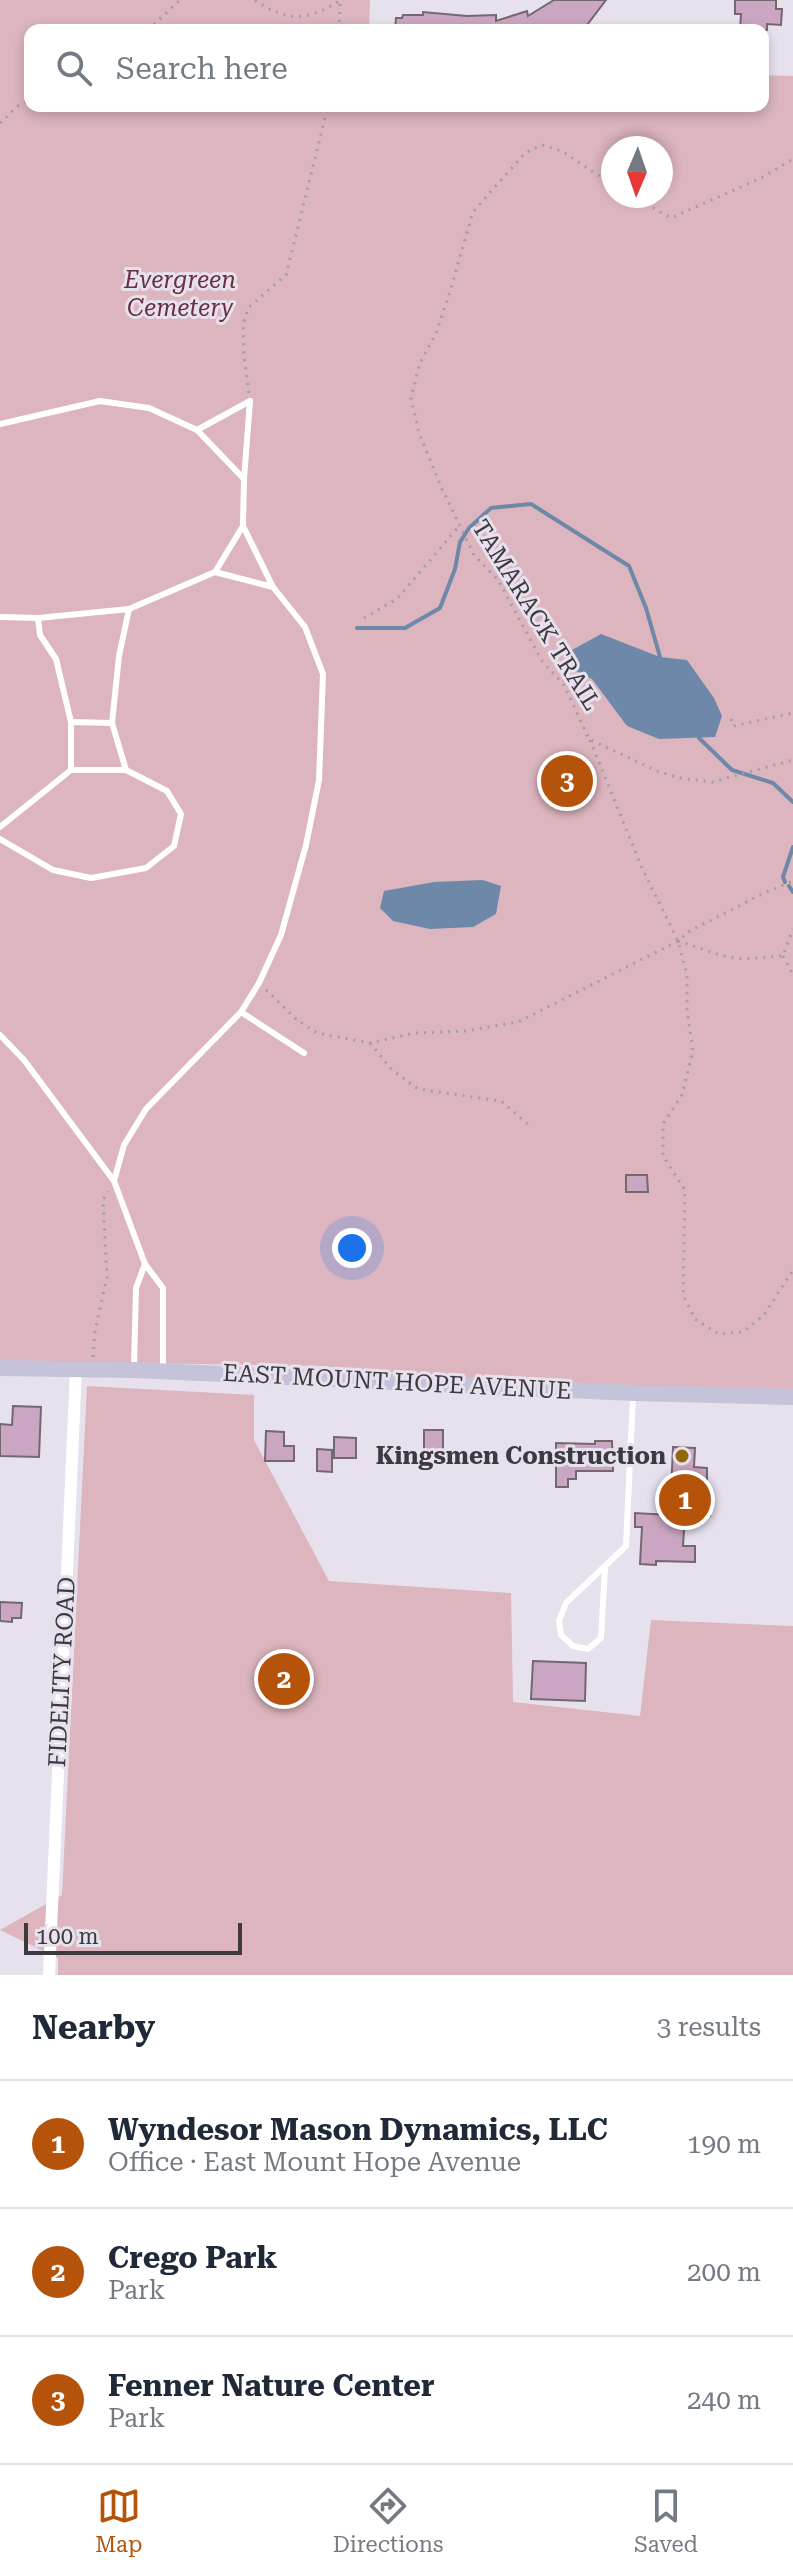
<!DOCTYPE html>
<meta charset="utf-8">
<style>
body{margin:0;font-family:"Roboto Serif",serif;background:#f6f6f7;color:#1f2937}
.compass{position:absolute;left:601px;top:136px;width:72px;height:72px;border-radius:50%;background:#fff;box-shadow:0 4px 12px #0003;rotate:182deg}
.scale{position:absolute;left:24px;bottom:20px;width:218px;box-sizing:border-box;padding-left:8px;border:4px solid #3d3a3f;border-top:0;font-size:22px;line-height:28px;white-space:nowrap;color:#3d3a3f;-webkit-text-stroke:6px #e7e0ed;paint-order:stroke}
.you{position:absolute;left:352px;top:1248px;width:28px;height:28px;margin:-20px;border:6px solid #fff;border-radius:50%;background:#1a73e8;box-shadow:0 0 0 12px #1a73e833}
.badge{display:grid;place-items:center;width:52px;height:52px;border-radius:50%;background:#b45309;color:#fff;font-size:26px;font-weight:700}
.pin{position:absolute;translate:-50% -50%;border:4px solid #fff;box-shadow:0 2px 8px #0006}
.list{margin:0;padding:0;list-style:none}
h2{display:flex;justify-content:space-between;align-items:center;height:104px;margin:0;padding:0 32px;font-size:34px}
h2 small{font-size:26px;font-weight:400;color:#747a83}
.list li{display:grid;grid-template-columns:52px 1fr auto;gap:24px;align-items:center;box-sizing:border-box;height:128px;padding:0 32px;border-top:2px solid #e0e1e3}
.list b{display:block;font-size:30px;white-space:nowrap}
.list p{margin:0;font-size:26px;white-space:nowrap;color:#747a83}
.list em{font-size:26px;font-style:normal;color:#747a83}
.icon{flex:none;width:44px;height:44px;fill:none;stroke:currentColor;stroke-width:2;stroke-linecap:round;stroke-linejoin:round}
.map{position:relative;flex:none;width:793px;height:1975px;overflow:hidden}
.search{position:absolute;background:#fff;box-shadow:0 4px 12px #0003;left:24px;right:24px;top:24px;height:88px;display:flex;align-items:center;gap:20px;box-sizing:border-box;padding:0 28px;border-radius:16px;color:#747a83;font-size:30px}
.sheet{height:488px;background:#fff}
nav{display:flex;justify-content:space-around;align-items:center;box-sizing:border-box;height:112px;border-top:2px solid #e0e1e3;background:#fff;font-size:22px;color:#747a83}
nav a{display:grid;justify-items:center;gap:4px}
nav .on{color:#b45309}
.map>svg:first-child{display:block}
</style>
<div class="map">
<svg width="793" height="1975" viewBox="0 0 793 1975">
<rect width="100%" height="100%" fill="#e7e0ed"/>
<g fill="#dcb5be" fill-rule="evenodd">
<path d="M0 0H370L369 30H30V106H763V75L793 76V1397L634 1393 318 1366 0 1361ZM613 148H661V196H613Z"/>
<polygon points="87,1386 254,1395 254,1440 329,1581 511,1593 513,1702 640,1716 651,1620 793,1626 793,1975 58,1975 58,1958 0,1930 62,1895"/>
</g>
<g fill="#6e88a9">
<polygon points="601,634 660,657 687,660 714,698 722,716 715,737 659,739 627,726 592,679 572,669 572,650"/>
<polygon points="483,880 501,886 496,914 473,927 430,929 393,921 380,908 384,891 434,882"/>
</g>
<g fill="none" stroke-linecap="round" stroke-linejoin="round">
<g stroke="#6e88a9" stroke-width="4">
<polyline points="357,628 405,628 440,608 455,569 460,542 469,528 491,508 531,504 629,566 646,608 660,657"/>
<polyline points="699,738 732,770 773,783 793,802"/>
<polyline points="785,882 783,877 793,847"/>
<polyline points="789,886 793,892"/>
</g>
</g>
<g fill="#cba6c2" stroke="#736770" stroke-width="2">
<polygon points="554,0 606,0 587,25 579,30 395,30 396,18 402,18 403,15 423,15 423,12 467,16 496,15 496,21 527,11 528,16"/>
<polygon points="735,0 776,0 776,9 782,9 781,25 767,24 767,30 740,30 741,14 735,14"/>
<polygon points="626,1175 647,1175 648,1192 626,1192"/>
<polygon points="13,1406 41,1407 39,1457 0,1456 0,1424 12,1425"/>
<rect x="424" y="1430" width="19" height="34"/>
<polygon points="266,1431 284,1432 284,1446 294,1446 294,1461 265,1461"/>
<polygon points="334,1437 356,1438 356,1458 334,1458"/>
<polygon points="595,1441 612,1441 613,1471 576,1471 576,1479 568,1479 568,1487 556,1487 556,1443 595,1444"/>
<polygon points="673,1447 695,1448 694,1467 707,1468 707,1495 711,1495 710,1516 685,1514 683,1546 695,1546 695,1562 656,1561 656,1565 640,1564 642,1527 635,1527 635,1513 670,1515"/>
<polygon points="317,1449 332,1450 332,1472 317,1471"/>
<polygon points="0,1602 22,1603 21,1618 12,1618 12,1622 0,1621"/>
<polygon points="533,1661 586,1663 585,1701 531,1699"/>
</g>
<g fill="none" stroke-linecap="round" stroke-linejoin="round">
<g stroke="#a29da7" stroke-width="3" stroke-dasharray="2 6" stroke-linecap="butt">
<path d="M255 0C288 23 308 21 341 0"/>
<polyline points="148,30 180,0"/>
<polyline points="339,30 340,2"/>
<polyline points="0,123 18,106 30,100"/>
<polyline points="613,185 562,151 542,145 525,153 473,212 449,295 436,333 420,363 411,398 419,433 442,489 474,555 498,580 542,661 564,685 589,739 657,771 680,778 712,782 793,760"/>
<polyline points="632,196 671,218 761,178 793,159"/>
<polyline points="249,393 244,356 243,324 249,307 286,275 328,106"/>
<polyline points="364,618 397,599 460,525"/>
<polyline points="731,719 733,726 793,713"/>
<polyline points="590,740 642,868 678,941 687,975 687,1010 693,1051 682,1095 663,1124 663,1156 685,1190 683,1295 695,1319 719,1334 743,1332 764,1315 793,1270"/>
<polyline points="678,941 720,955 742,959 783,956 793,929"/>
<polyline points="783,956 793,975"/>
<polyline points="266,990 296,1019 317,1033 370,1043 415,1033 466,1031 518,1022 678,941 688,932 764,893 793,881"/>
<polyline points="370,1043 392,1070 418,1089 501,1101 529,1125"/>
<polyline points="93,1357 95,1331 107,1277 103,1200 108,1191"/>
</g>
<g stroke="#fff" stroke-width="6">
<polyline points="0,424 100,401 149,408 197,430 244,479"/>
<polyline points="197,430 250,401"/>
<polyline points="215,572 243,526"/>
<polyline points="0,617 38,618 129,609 215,572 273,587"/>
<polyline points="38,618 40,635 56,659 71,722 71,770"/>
<polyline points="71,722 112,723"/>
<polyline points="126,770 112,723 119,656 129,609"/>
<polyline points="0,827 71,770 126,770 167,791 181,814 174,846 146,868 91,878 53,870 0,839"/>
<polyline points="241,1012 304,1053"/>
<polyline points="0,1035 24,1060 114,1181"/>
<polyline points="134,1367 136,1288 145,1264"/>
<polyline points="163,1371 163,1288 145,1264 114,1181 124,1145 146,1109 241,1012 259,983 281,935 306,845 319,780 323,674 305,627 273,587 243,526 244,479 250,401"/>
<polyline points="605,1568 601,1638 588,1649 573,1646 561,1635 559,1621 566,1603 626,1546 633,1396"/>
</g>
<polyline stroke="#fff" stroke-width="12" points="49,1975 76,1369"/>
<polyline stroke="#c4c3d9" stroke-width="16" points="0,1368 134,1370 634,1393 793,1397"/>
</g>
<circle fill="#8e680c" stroke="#e7e0ed" stroke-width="3" cx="682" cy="1456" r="8"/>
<g text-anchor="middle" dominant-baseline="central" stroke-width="6" stroke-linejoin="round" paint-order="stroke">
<g font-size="24" font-style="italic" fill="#692e41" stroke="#e7e0ed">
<text x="180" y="280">Evergreen<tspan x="180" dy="28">Cemetery</tspan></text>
</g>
<g font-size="24" fill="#3d3a3f" stroke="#e7e0ed">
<text transform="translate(536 615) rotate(58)">TAMARACK TRAIL</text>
<text transform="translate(397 1382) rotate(3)">EAST MOUNT HOPE AVENUE</text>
<text transform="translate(62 1672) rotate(-87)">FIDELITY ROAD</text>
</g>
<g font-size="24" font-weight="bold" fill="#3d3a3f" stroke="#e7e0ed" text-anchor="end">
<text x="666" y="1456">Kingsmen Construction</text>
</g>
</g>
</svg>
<svg class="compass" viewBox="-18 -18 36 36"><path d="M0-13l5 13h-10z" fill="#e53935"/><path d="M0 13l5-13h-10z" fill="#747a83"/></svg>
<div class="scale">100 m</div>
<div class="you"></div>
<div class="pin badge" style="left:685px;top:1500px">1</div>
<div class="pin badge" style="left:284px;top:1679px">2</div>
<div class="pin badge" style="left:567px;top:781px">3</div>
<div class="search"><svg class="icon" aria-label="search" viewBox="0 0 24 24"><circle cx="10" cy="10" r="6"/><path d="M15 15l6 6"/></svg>Search here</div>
</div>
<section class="sheet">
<h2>Nearby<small>3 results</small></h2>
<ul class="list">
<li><span class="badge">1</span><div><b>Wyndesor Mason Dynamics, LLC</b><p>Office · East Mount Hope Avenue</p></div><em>190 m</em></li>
<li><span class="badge">2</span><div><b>Crego Park</b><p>Park</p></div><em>200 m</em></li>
<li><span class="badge">3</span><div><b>Fenner Nature Center</b><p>Park</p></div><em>240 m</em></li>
</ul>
</section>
<nav>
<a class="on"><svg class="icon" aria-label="map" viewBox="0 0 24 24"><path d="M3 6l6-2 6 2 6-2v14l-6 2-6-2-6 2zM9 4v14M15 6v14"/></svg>Map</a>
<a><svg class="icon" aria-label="directions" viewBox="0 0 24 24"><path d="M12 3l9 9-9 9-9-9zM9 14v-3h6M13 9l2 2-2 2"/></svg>Directions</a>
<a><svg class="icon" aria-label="saved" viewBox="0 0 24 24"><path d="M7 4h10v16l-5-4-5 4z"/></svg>Saved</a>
</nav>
